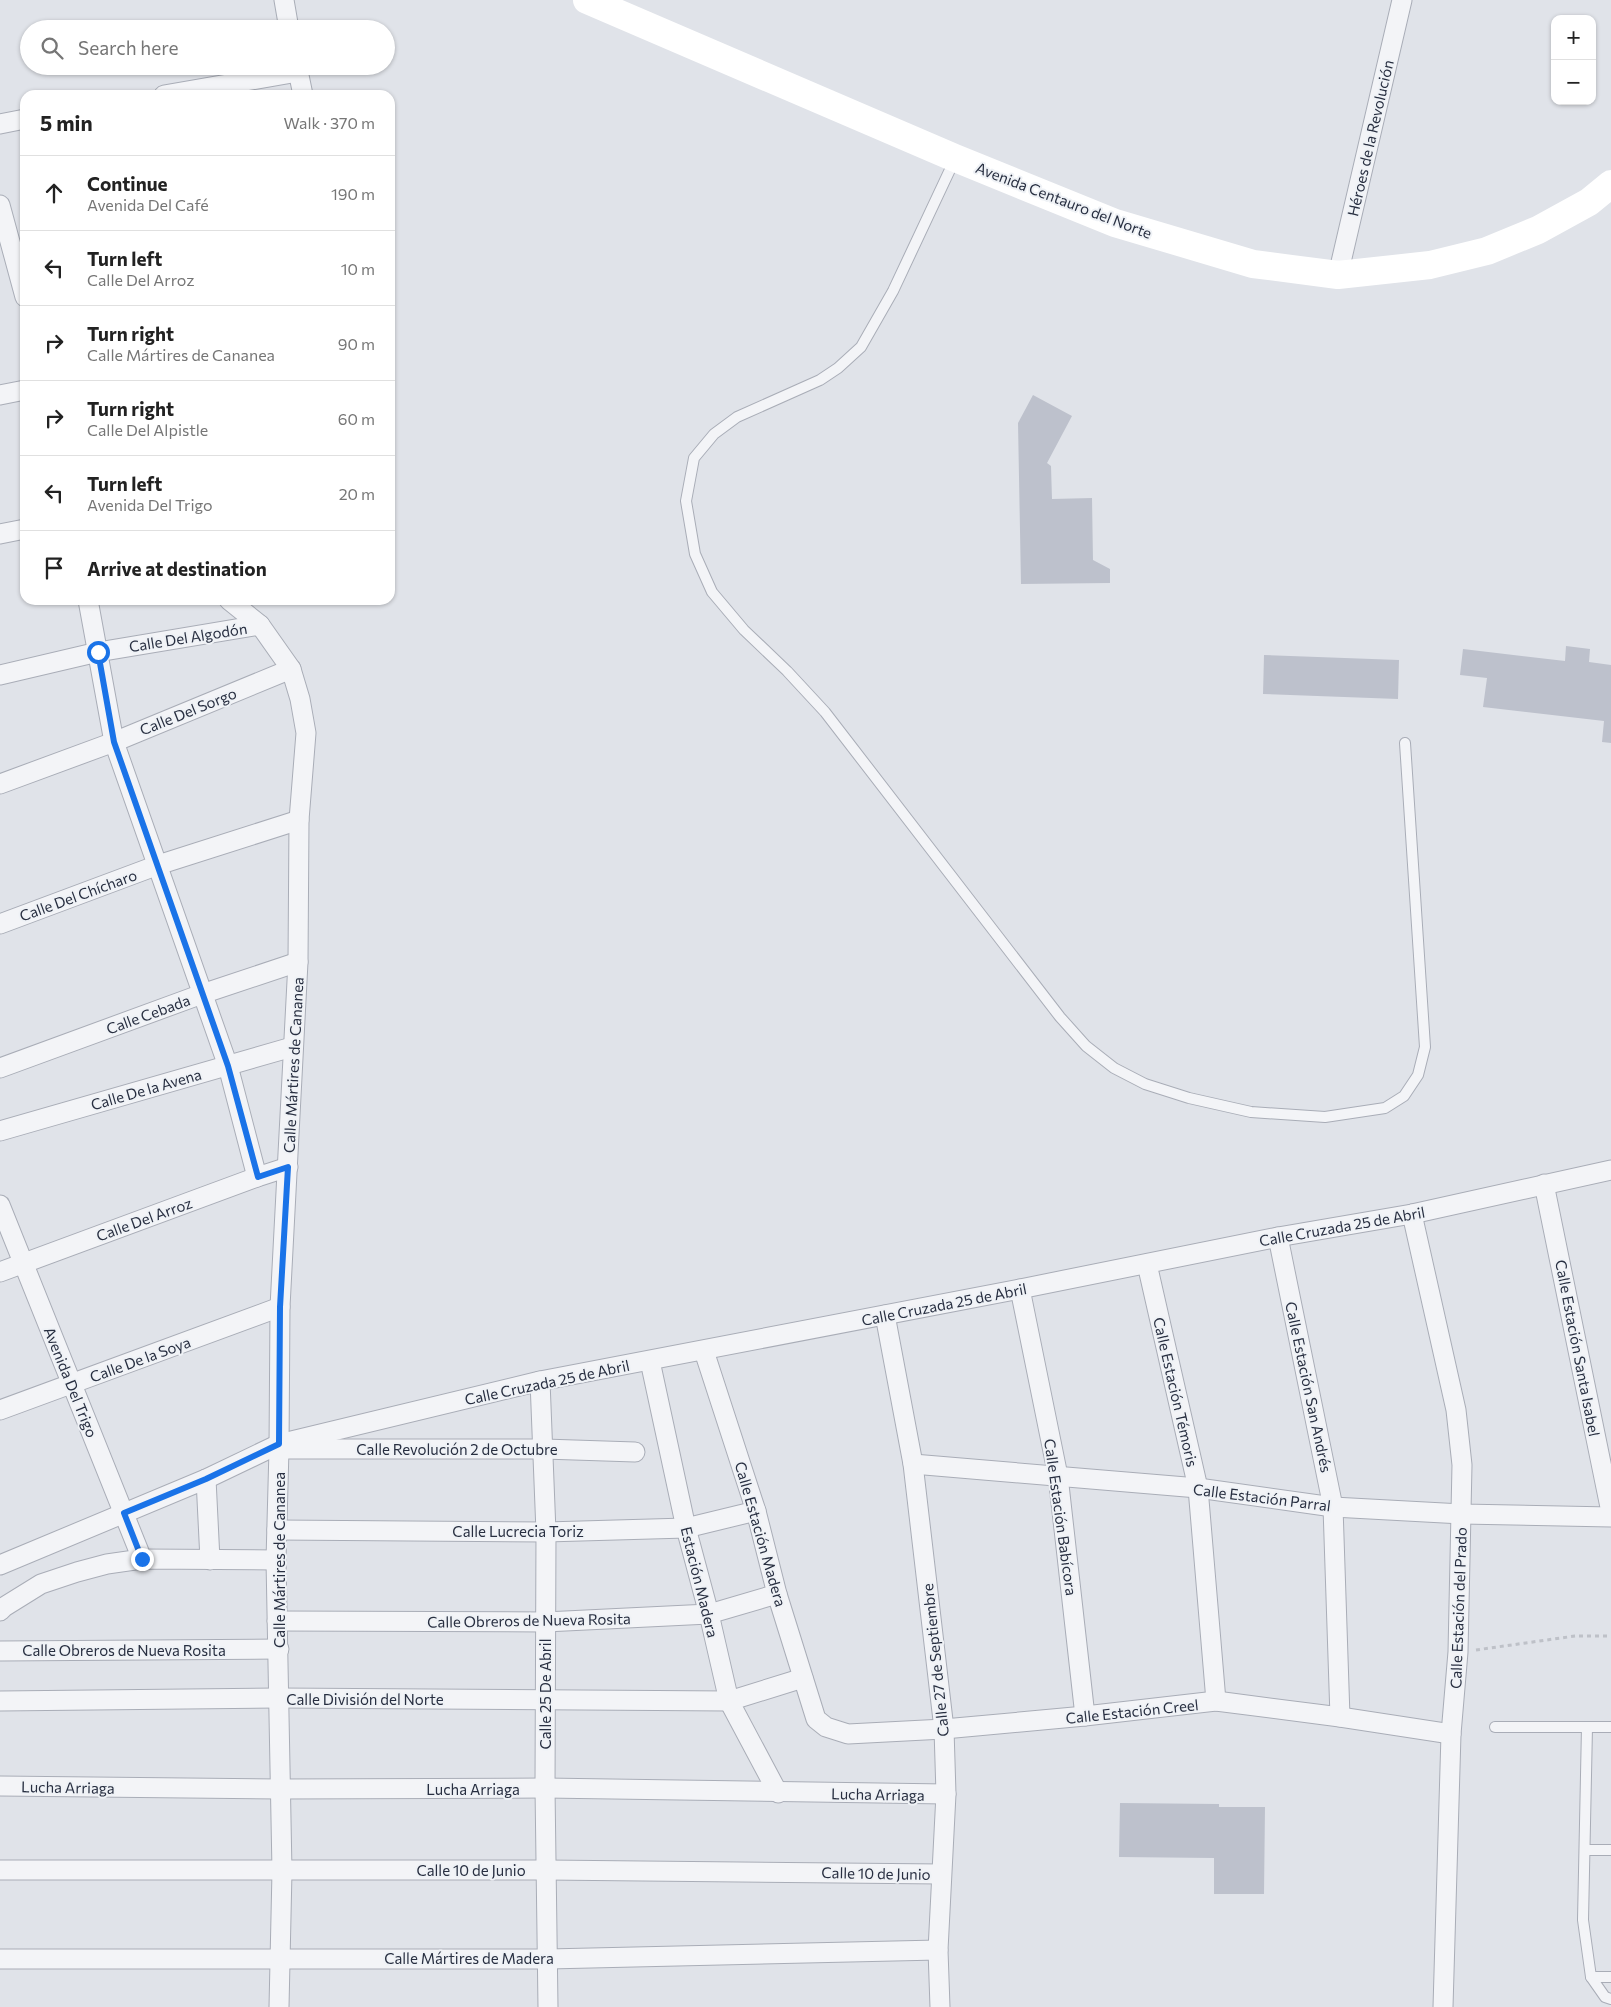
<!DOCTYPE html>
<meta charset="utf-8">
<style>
body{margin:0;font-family:Commissioner,sans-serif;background:#f6f6f6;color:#222}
.controls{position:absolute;right:15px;top:15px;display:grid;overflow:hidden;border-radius:10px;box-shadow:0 1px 4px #0004}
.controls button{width:45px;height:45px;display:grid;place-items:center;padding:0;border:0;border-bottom:1px solid #e0e0e0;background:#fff;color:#222;font:25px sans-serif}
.stop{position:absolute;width:15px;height:15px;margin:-11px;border:4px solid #1a73e8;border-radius:50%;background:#fff}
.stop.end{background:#1a73e8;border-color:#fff;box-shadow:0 1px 5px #0008}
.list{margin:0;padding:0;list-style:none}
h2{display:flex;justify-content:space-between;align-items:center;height:65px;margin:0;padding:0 20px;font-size:21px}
h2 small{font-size:16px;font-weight:400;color:#767676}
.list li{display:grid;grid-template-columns:32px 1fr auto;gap:15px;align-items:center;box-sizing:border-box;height:75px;padding:0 20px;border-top:1px solid #e0e0e0}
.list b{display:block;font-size:19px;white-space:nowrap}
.list p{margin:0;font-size:16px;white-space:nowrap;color:#767676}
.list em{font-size:16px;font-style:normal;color:#767676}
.icon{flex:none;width:28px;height:28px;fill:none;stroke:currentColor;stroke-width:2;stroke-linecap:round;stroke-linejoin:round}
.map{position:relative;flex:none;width:1611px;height:2007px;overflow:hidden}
.search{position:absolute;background:#fff;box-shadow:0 1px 4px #0004;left:20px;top:20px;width:375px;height:55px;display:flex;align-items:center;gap:12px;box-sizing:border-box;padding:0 18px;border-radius:28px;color:#767676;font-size:19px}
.panel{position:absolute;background:#fff;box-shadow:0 1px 4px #0004;left:20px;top:90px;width:375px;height:515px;border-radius:15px}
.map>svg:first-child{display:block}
</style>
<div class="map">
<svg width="1611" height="2007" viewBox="0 0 1611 2007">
<rect width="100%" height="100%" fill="#e0e3e9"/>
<g fill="#bdc1cc">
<polygon points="1033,395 1072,416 1047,463 1051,466 1052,499 1092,498 1093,560 1110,569 1110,583 1021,584 1018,423"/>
<polygon points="1566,646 1590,649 1589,662 1611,665 1611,743 1602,742 1604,721 1483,707 1487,678 1460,675 1463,649 1565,661"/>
<polygon points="1264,655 1399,660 1398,699 1263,694"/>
<polygon points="1120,1803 1219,1804 1219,1807 1265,1807 1264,1894 1214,1894 1214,1858 1119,1857"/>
</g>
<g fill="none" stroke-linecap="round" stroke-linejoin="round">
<g stroke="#a9adb7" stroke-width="12">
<g id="lane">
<polyline points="955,159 893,291 861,347 838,368 820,380 737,417 714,434 694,458 686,501 695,554 712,592 744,630 787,671 825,712 1060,1017 1086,1046 1114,1068 1145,1084 1189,1098 1251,1112 1325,1117 1385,1108 1404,1096 1418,1075 1425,1047 1405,743"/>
<polyline points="1495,1727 1611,1727"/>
<polyline points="1587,1727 1583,1920 1591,1977 1605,1997 1611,1999"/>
<polyline points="1585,1850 1611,1850"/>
<polyline points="1591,1977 1611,1977"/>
</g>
</g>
<g stroke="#a9adb7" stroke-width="21">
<g id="street">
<polyline points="284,0 289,29"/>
<polyline points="297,66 303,95"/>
<polyline points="164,95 298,72"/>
<polyline points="0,124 25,119"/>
<polyline points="0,205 25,297"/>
<polyline points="1338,275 1402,0"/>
<polyline points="0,395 25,390"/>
<polyline points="0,534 25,529"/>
<polyline points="88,600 114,742 228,1066 257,1177"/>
<polyline points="229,600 260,625 291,669 300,699 306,733 299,820 298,962 280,1307 279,1449 276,1560 282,1871 279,2007"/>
<polyline points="0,675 98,652 260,625"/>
<polyline points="0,784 114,742 291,669"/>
<polyline points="0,924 158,865 299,820"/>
<polyline points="0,1068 202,994 298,962"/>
<polyline points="0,1131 292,1047"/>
<polyline points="1544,1184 1611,1512"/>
<polyline points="0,1205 142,1559"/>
<polyline points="1412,1214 1456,1410 1462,1465 1458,1652 1451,1734 1443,2007"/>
<polyline points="1278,1237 1333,1507 1340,1717"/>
<polyline points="1147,1264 1198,1488 1216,1701"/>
<polyline points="0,1272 257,1177 288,1167"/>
<polyline points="1020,1289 1058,1476 1085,1716"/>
<polyline points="885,1315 913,1464 944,1729 946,1794 938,1950 940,2007"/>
<polyline points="704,1351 756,1511 777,1594 816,1719 826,1727 848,1734 944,1729 1085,1716 1216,1701 1340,1717 1451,1734"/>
<polyline points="650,1361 686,1528 709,1614 729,1701 778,1793"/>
<polyline points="540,1381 546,1532 545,1788 548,2007"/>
<polyline points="0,1410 280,1307"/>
<polyline points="286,1449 544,1449 635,1452"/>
<polyline points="913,1464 1198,1488 1333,1507 1462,1514 1611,1517"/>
<polyline points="206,1479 210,1560"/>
<polyline points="277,1530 546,1532 686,1528 756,1511"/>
<polyline points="0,1565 206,1479 279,1444 540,1381 1020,1289 1278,1237 1412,1214 1611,1170"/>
<polyline points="0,1611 4,1607 41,1584 77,1572 107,1564 142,1559 276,1560"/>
<polyline points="277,1621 545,1622 709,1614 777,1594"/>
<polyline points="0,1651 279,1649"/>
<polyline points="0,1701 278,1698 729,1701 803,1678"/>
<polyline points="0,1786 280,1789 545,1788 946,1794"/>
<polyline points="0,1870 546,1870 941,1874"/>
<polyline points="0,1959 548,1959 938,1950"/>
</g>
</g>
<polyline stroke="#bec1c8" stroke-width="3" stroke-dasharray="4 4" stroke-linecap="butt" points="1476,1650 1575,1636 1611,1636"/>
<use href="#lane" stroke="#f3f4f7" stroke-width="10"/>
<use href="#street" stroke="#f3f4f7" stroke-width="19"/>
<polyline stroke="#fff" stroke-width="28" points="587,0 955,158 1115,223 1253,264 1338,275 1430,265 1487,251 1538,230 1589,202 1611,184"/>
</g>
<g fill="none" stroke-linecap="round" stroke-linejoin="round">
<polyline stroke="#1a73e8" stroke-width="6" points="98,652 114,742 228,1066 258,1177 288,1167 280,1307 279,1444 206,1479 124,1513 142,1559"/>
</g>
<g text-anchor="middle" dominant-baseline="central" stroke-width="4" stroke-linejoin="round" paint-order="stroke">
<g font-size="15" fill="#282f41" stroke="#eff2f6">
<text transform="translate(1370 138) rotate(-77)">Héroes de la Revolución</text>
<text transform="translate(1064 200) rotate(21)">Avenida Centauro del Norte</text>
<text transform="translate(188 637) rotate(-9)">Calle Del Algodón</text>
<text transform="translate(188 711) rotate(-22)">Calle Del Sorgo</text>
<text transform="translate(78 895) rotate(-20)">Calle Del Chícharo</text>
<text transform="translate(148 1014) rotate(-20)">Calle Cebada</text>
<text transform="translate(293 1065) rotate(-87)">Calle Mártires de Cananea</text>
<text transform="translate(146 1089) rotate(-16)">Calle De la Avena</text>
<text transform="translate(144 1219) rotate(-20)">Calle Del Arroz</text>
<text transform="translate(1342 1226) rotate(-10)">Calle Cruzada 25 de Abril</text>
<text transform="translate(944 1304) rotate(-11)">Calle Cruzada 25 de Abril</text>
<text transform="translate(1578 1348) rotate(79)">Calle Estación Santa Isabel</text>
<text transform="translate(140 1359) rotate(-20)">Calle De la Soya</text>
<text transform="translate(71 1382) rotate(68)">Avenida Del Trigo</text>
<text transform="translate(547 1382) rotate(-12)">Calle Cruzada 25 de Abril</text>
<text transform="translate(1309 1387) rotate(78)">Calle Estación San Andrés</text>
<text transform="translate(1176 1392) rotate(77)">Calle Estación Témoris</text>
<text x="457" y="1449">Calle Revolución 2 de Octubre</text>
<text transform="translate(1262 1497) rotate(7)">Calle Estación Parral</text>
<text transform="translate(1061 1517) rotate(82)">Calle Estación Babícora</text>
<text x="518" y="1531">Calle Lucrecia Toriz</text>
<text transform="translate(761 1534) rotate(74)">Calle Estación Madera</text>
<text transform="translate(279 1560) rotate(-90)">Calle Mártires de Cananea</text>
<text transform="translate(700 1582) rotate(76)">Estación Madera</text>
<text transform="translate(1458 1608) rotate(-88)">Calle Estación del Prado</text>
<text transform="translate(529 1620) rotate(-1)">Calle Obreros de Nueva Rosita</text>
<text x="124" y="1650">Calle Obreros de Nueva Rosita</text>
<text transform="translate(935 1660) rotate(-96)">Calle 27 de Septiembre</text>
<text transform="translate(545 1694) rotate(-90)">Calle 25 De Abril</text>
<text x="365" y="1699">Calle División del Norte</text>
<text transform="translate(1132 1711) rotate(-6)">Calle Estación Creel</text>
<text transform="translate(68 1787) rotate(1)">Lucha Arriaga</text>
<text x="473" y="1789">Lucha Arriaga</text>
<text transform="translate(878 1794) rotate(1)">Lucha Arriaga</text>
<text x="471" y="1870">Calle 10 de Junio</text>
<text transform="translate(876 1873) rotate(1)">Calle 10 de Junio</text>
<text x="469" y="1958">Calle Mártires de Madera</text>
</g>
</g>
</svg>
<div class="controls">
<button>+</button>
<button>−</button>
</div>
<div class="stop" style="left:98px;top:652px"></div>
<div class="stop end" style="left:142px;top:1559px"></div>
<div class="search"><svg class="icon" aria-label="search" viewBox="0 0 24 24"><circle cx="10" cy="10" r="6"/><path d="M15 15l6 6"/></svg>Search here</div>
<section class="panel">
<h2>5 min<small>Walk · 370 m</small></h2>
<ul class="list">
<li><svg class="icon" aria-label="ahead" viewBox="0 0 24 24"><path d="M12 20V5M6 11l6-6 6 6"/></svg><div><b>Continue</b><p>Avenida Del Café</p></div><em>190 m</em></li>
<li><svg class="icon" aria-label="left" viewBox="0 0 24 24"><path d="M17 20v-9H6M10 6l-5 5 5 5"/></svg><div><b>Turn left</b><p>Calle Del Arroz</p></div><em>10 m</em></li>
<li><svg class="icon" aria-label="right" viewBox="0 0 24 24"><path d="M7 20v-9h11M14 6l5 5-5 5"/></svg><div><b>Turn right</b><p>Calle Mártires de Cananea</p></div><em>90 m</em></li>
<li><svg class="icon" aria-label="right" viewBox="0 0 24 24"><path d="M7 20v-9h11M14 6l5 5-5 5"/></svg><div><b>Turn right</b><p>Calle Del Alpistle</p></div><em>60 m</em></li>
<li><svg class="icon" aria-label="left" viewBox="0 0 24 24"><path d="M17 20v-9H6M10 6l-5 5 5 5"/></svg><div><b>Turn left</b><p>Avenida Del Trigo</p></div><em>20 m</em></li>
<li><svg class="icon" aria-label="arrive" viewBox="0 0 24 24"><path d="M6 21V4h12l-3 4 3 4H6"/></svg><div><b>Arrive at destination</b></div></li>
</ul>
</section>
</div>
